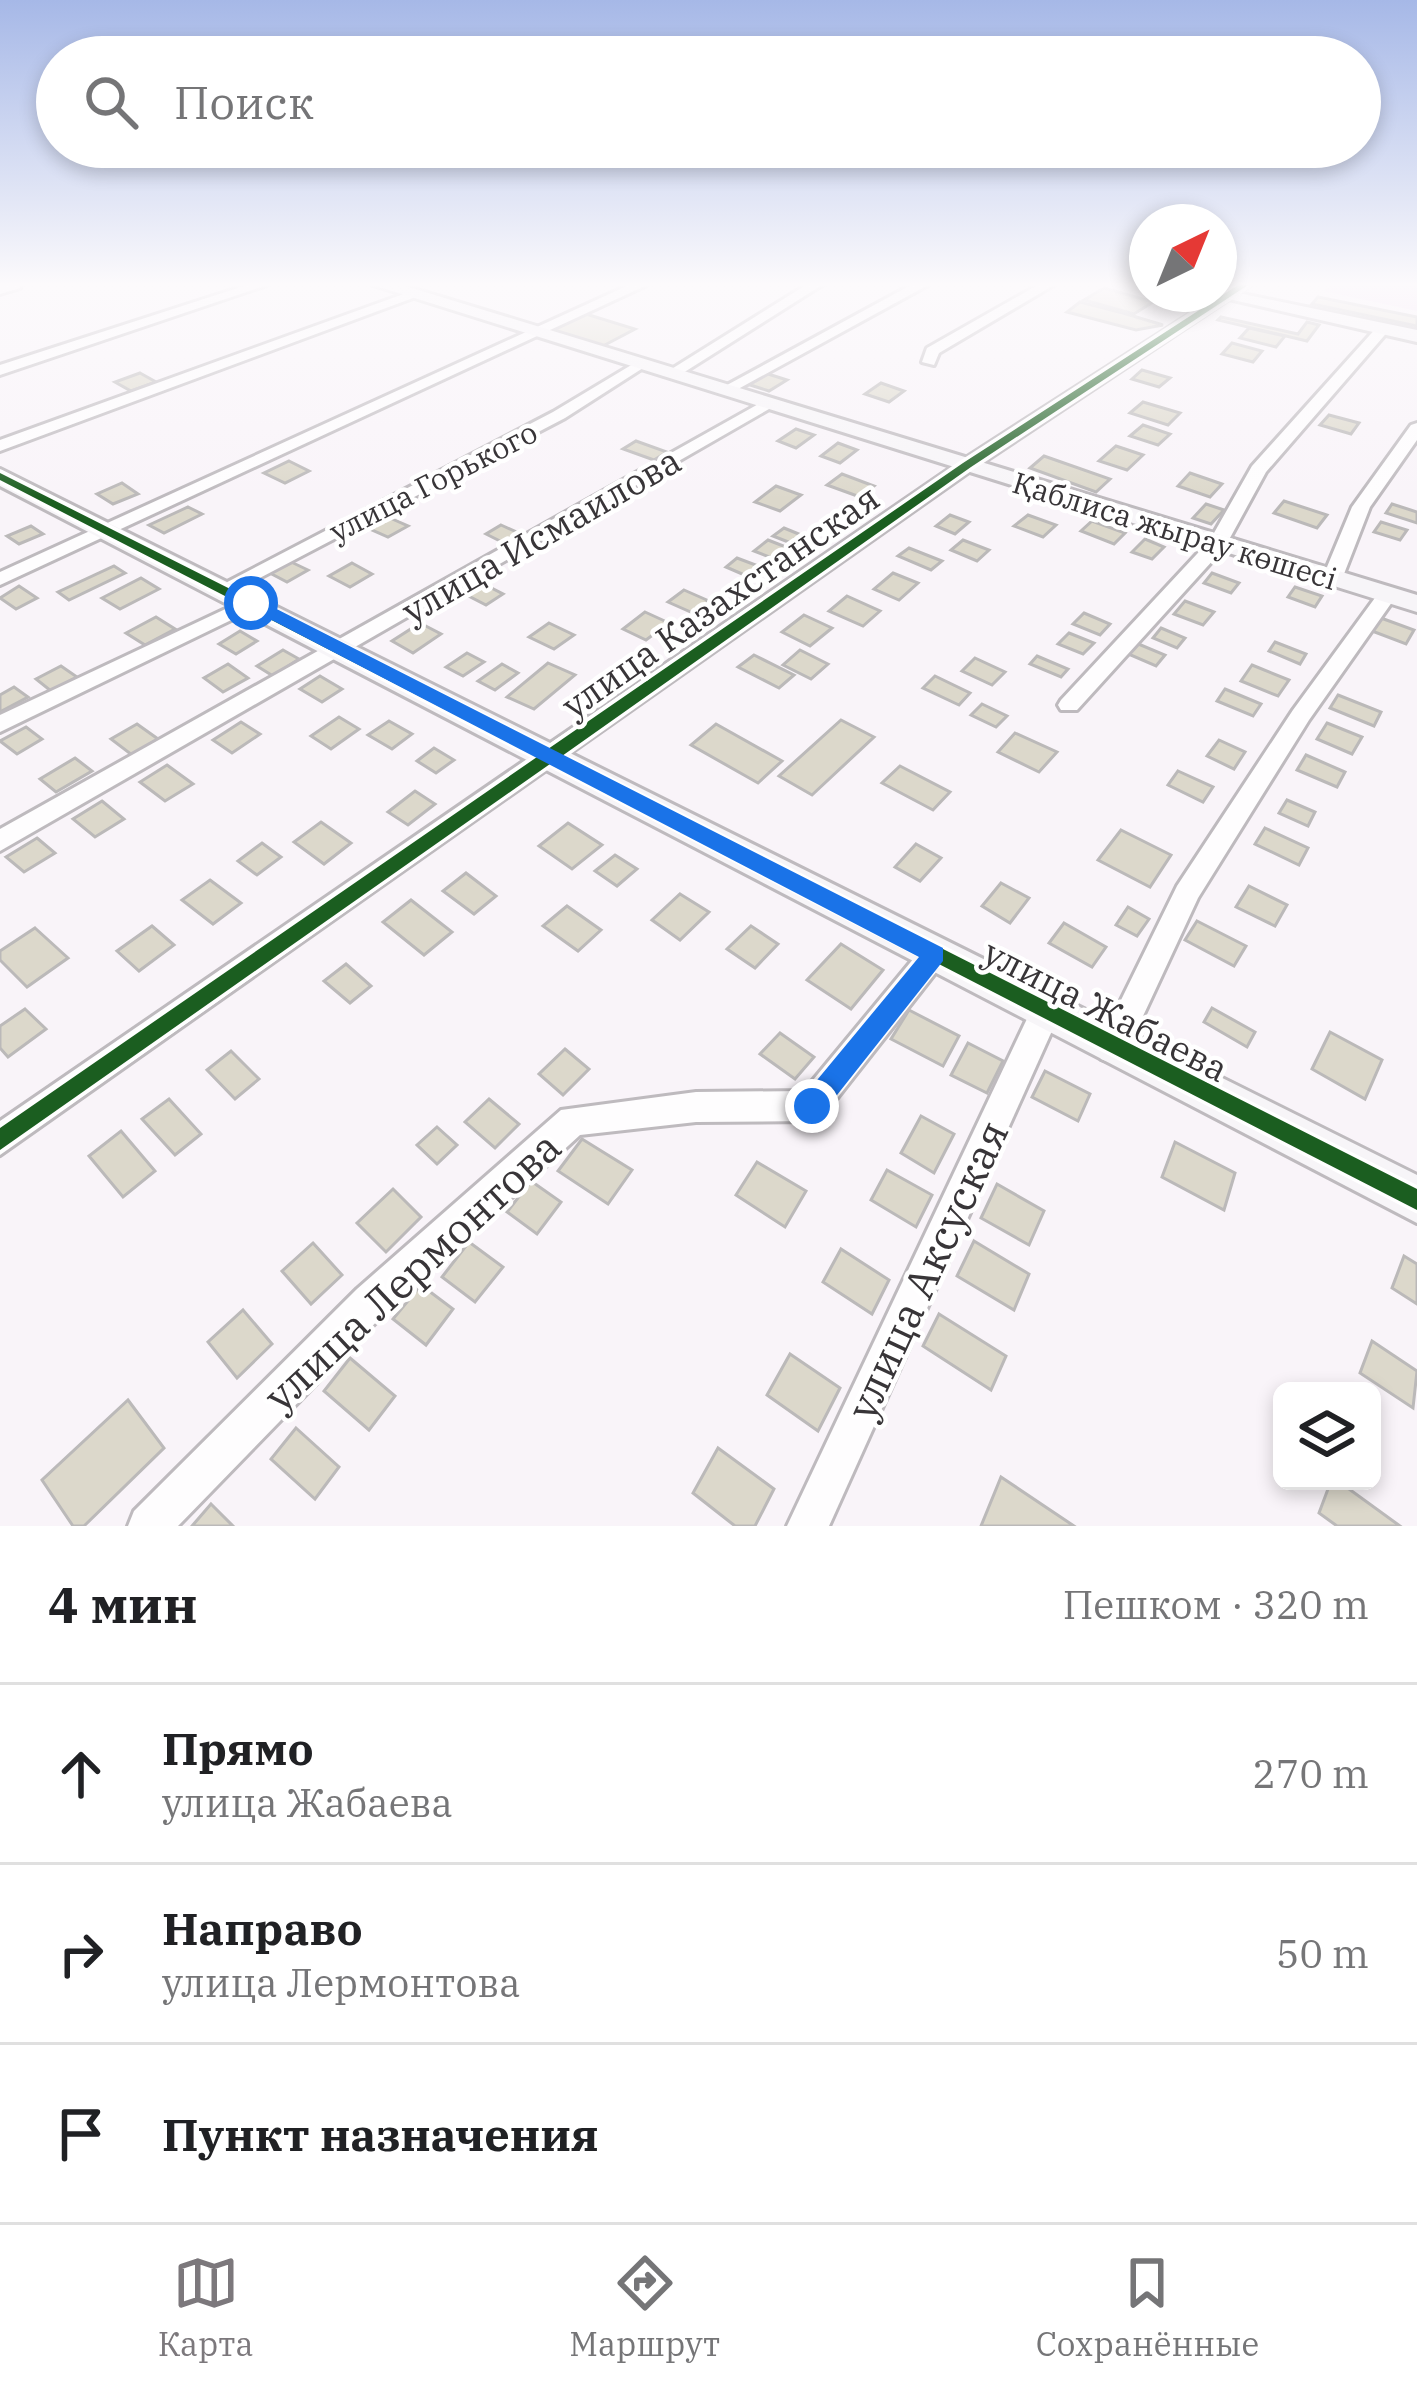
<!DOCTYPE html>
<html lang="ru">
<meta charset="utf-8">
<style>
body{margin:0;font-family:"IBM Plex Serif",serif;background:#f6f6f6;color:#202124}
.controls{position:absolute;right:36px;bottom:36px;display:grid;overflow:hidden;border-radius:18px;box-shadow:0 6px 18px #0003}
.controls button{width:108px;height:108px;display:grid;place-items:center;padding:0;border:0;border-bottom:3px solid #e0e0e0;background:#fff;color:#202124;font:60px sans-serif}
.compass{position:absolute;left:1129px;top:204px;width:108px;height:108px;border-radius:50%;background:#fff;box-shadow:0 6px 18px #0003;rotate:43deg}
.stop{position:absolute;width:36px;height:36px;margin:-27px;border:9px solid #1a73e8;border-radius:50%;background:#fff}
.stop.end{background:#1a73e8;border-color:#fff;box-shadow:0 3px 12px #0008}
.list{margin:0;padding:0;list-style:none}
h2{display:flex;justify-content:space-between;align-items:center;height:156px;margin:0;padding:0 48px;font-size:51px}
h2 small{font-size:39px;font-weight:400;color:#757577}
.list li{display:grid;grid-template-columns:78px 1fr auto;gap:36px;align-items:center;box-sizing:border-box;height:180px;padding:0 48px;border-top:3px solid #e0e0e0}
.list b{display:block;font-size:45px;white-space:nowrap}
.list p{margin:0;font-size:39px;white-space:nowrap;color:#757577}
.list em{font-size:39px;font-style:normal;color:#757577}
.icon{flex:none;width:66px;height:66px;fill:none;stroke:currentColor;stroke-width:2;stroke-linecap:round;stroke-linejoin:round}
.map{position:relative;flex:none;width:1417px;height:1526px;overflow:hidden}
.search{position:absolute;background:#fff;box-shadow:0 6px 18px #0003;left:36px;right:36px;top:36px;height:132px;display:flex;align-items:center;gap:30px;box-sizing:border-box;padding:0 42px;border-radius:66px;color:#757577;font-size:45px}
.sheet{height:696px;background:#fff}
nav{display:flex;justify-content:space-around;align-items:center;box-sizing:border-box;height:168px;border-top:3px solid #e0e0e0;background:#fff;font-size:33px;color:#757577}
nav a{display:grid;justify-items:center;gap:6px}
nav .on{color:#7c787c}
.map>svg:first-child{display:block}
</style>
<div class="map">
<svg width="1417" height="1526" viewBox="0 0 1417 1526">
<rect width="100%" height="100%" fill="#f9f4f9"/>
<polygon fill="#f3dff5" points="1331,285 1417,285 1417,311 1323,291"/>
<g fill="#dcd8cb" stroke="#bbb9b9" stroke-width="3">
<polygon points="1104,288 1153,302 1134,314 1084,300"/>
<polygon points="1318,297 1417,317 1417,326 1312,304"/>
<polygon points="1080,302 1123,313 1163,325 1136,330 1067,312"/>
<polygon points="586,314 635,329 601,347 551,331"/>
<polygon points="1221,317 1298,334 1307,322 1319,325 1307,341 1218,320"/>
<polygon points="1249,328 1285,336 1276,347 1240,338"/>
<polygon points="1232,343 1262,351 1253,362 1222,354"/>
<polygon points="1142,370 1170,378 1159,387 1132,379"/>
<polygon points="140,373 156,382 131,391 115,382"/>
<polygon points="765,373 787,380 769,391 747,384"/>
<polygon points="881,383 904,391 889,402 865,394"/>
<polygon points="1143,402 1180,413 1168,425 1130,413"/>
<polygon points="1329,415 1359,423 1351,434 1320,425"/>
<polygon points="1143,425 1170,434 1158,445 1130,436"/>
<polygon points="796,429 814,435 796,448 778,441"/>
<polygon points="636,441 667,452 654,460 623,449"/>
<polygon points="838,443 857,450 840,463 821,456"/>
<polygon points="1116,446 1143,455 1127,470 1099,461"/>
<polygon points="1044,456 1110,479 1096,492 1030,468"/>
<polygon points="289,461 309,471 285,483 264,473"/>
<polygon points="1190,473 1222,484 1210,497 1178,486"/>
<polygon points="842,474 874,486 860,497 827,485"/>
<polygon points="122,483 138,494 113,504 97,494"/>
<polygon points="776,486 801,495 780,511 755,502"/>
<polygon points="1284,501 1327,515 1317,528 1274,513"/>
<polygon points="1206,504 1224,510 1211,524 1193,518"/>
<polygon points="1392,504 1417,512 1417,523 1386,513"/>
<polygon points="188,507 202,514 164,533 149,525"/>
<polygon points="950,515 969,522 955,534 936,526"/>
<polygon points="1028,515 1056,525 1043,537 1014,526"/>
<polygon points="390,518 408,526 388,537 370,529"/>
<polygon points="1092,521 1125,533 1114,544 1081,531"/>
<polygon points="1381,522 1407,530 1400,540 1374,532"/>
<polygon points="501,525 521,534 506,544 486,534"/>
<polygon points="31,526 43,534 19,544 7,536"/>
<polygon points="784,528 811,539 801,547 773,536"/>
<polygon points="1145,539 1164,547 1152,559 1132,552"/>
<polygon points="768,540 791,549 777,560 754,551"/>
<polygon points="963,540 989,550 977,561 951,550"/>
<polygon points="909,548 942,561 931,570 898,556"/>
<polygon points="737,558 761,567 749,577 726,567"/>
<polygon points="289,561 308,570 287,582 268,572"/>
<polygon points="352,563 372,574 350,587 329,576"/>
<polygon points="114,566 125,573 69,600 58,592"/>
<polygon points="893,573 918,583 899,600 874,589"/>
<polygon points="1212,573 1239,583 1231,593 1204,583"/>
<polygon points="141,578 159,589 120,609 102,598"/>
<polygon points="476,580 503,594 486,605 459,591"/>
<polygon points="19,586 37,598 16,609 0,598"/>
<polygon points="1295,587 1322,596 1315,607 1288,597"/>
<polygon points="684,590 709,601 693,613 668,602"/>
<polygon points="847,596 880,611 863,626 829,611"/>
<polygon points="1185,601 1214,612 1203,625 1174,614"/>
<polygon points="645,612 669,623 646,640 623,629"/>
<polygon points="1084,613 1110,624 1100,635 1073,624"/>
<polygon points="804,615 832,628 810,646 782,632"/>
<polygon points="156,617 175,629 145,645 126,633"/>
<polygon points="1381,618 1414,630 1406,644 1372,631"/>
<polygon points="420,623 441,634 413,653 392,641"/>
<polygon points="549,623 574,635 554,649 529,637"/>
<polygon points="1161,628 1185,638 1177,648 1153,638"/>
<polygon points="240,631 257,641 236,654 219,644"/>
<polygon points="1069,633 1094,643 1083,654 1058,644"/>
<polygon points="1275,642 1306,654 1300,664 1269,651"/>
<polygon points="1136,643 1165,655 1156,666 1126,653"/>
<polygon points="283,650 299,659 273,676 257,666"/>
<polygon points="800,650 828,664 811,679 783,665"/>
<polygon points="467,653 484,662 463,676 446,667"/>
<polygon points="754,655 794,675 779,688 738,667"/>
<polygon points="1037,656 1068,669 1061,677 1030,664"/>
<polygon points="975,658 1005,672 992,685 962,671"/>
<polygon points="548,663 575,675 534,709 507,697"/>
<polygon points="228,664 248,678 223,692 204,678"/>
<polygon points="502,664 518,673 495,690 478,681"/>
<polygon points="1252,665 1289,680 1278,696 1241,681"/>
<polygon points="61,666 77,677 51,691 36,679"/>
<polygon points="320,676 342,689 322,702 300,689"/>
<polygon points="935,676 970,693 959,705 923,688"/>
<polygon points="14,687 28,697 0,712 0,695"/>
<polygon points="1225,689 1261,704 1253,716 1217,701"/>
<polygon points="1338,695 1381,712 1374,726 1330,708"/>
<polygon points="982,704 1007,716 996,727 971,715"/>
<polygon points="339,717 359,729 331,749 311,736"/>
<polygon points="841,720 874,737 812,795 779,776"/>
<polygon points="389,721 412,734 392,749 368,735"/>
<polygon points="241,722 260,734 232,753 213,740"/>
<polygon points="1327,723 1362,737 1352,754 1317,739"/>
<polygon points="137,724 158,739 132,755 111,739"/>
<polygon points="716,724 782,761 758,783 691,745"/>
<polygon points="26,727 42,739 17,754 0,741"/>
<polygon points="1015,733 1057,752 1039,772 998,752"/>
<polygon points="1219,740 1245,752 1234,769 1207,756"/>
<polygon points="434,748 454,760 436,773 417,761"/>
<polygon points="1306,755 1345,772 1337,787 1297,770"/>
<polygon points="75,758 92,771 56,792 40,779"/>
<polygon points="167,765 193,784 165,801 140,782"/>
<polygon points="900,766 950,792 933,810 882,783"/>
<polygon points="1178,771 1213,787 1203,802 1168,785"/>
<polygon points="415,791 435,804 408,825 388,812"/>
<polygon points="1287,800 1315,812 1308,826 1279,813"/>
<polygon points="102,801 124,819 95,837 73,819"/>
<polygon points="321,822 351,843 324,864 294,842"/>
<polygon points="568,823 602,845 572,869 539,846"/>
<polygon points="1265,828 1308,848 1299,865 1255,844"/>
<polygon points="1121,830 1171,855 1150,887 1098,860"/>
<polygon points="37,838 55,853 24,872 6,857"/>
<polygon points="262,843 281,857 257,875 238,861"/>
<polygon points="916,844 941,858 920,881 895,867"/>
<polygon points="615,855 637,869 617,886 595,871"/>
<polygon points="466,873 496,896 474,914 443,891"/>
<polygon points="210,880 241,903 213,924 182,900"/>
<polygon points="1001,883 1029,898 1010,923 982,906"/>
<polygon points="1249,886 1287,905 1275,926 1236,907"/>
<polygon points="680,894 709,912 680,940 652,920"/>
<polygon points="411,900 452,932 424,955 383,922"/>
<polygon points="567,906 601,930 578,951 543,926"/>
<polygon points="1128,907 1149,919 1137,936 1116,925"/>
<polygon points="1197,921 1246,946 1234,966 1185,940"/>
<polygon points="1064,923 1106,947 1092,967 1049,943"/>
<polygon points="152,926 174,945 139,971 117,951"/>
<polygon points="751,926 778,944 755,968 727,949"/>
<polygon points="35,928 68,958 27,987 0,960 0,951"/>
<polygon points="841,944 883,970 851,1009 807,980"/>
<polygon points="346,964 371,986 350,1003 324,981"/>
<polygon points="1212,1008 1255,1032 1247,1047 1204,1022"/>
<polygon points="25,1009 46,1029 8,1057 0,1048 0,1026"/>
<polygon points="909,1010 959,1036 943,1066 891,1039"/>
<polygon points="1330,1032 1382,1060 1365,1099 1312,1069"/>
<polygon points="780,1033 814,1057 795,1079 760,1054"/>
<polygon points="968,1043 1003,1061 987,1093 951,1075"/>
<polygon points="565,1049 589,1069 563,1095 539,1074"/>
<polygon points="231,1051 259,1079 235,1099 207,1070"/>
<polygon points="1045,1071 1090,1094 1078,1121 1032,1097"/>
<polygon points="169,1099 201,1134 175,1155 142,1119"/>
<polygon points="489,1099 519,1124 495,1148 465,1122"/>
<polygon points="921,1116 954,1134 934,1173 901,1153"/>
<polygon points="437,1127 457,1145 437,1164 417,1145"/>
<polygon points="121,1131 155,1171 123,1197 89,1156"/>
<polygon points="582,1139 632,1170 608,1204 558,1171"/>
<polygon points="1175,1142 1235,1173 1224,1210 1162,1177"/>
<polygon points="757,1162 806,1191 785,1227 736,1195"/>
<polygon points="887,1170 932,1195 916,1227 871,1200"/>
<polygon points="531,1181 561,1202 537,1234 507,1212"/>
<polygon points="997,1184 1044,1211 1029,1245 981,1218"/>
<polygon points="393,1189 421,1217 386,1252 357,1223"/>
<polygon points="974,1241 1029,1274 1014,1310 957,1276"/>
<polygon points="469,1242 503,1267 475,1302 442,1277"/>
<polygon points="313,1243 342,1275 311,1304 282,1271"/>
<polygon points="841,1249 889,1280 872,1314 823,1282"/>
<polygon points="1404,1256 1417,1264 1417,1304 1392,1288"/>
<polygon points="421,1285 453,1309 426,1345 393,1319"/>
<polygon points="243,1310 272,1344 237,1378 208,1342"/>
<polygon points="939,1314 1006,1356 991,1390 923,1346"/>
<polygon points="1372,1341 1417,1371 1413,1408 1360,1373"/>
<polygon points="790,1354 840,1388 818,1431 767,1395"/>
<polygon points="350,1358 395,1396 369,1430 324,1391"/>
<polygon points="128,1400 164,1448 84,1526 73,1526 42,1480"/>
<polygon points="296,1428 339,1467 315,1499 271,1459"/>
<polygon points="718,1448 774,1489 755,1526 735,1526 693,1493"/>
<polygon points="1001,1477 1074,1526 981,1526"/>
<polygon points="1331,1481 1338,1481 1400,1526 1337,1526 1319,1513"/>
<polygon points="211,1504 233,1526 192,1526"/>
</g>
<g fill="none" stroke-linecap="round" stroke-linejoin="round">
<g stroke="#bebabe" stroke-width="6">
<g id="street">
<polygon points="21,285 20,288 0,294 0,286"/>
<polygon points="247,285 267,285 0,375 0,365"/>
<polygon points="629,285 647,285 0,585 0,572"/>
<polygon points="806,285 822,285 675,378 662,375"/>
<polygon points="911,285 928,285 729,394 716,391"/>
<polygon points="1038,285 1054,285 939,353 934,365 922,362 927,348"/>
<polygon points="1235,285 1250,285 973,469 0,1155 0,1121 961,461"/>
<polygon points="409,292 421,295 0,451 0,440"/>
<polygon points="1378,326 1390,329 1266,472 1225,547 1077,710 1061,710 1058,705 1061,700 1210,540 1252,466"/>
<polygon points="638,361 645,365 643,368 565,418 231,593 224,595 214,589 553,412"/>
<polygon points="762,402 776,405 0,851 0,829"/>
<polygon points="1417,423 1417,440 1370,507 1342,579 1339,583 1325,583 1322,579 1352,507 1411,425"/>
<polygon points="1387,589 1397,595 1309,720 1198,898 1123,1059 1112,1063 1101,1059 1097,1049 1177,886 1293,710 1380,591"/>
<polygon points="251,597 258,599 258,607 0,732 0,715"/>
<polygon points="934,942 944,946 948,954 944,962 823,1116 812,1121 696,1122 580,1135 383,1315 178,1526 128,1526 134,1511 357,1289 561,1110 696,1092 804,1091 924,946"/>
<polygon points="1045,1000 1056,1004 1060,1013 829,1526 787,1526 1034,1004"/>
</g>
</g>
<g stroke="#bebabe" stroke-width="6">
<g id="secondary">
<polygon points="373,285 402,285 1417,595 1417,612"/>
<polygon points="1219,289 1417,330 1417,342 1207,294 1219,294"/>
<polygon points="0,469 1417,1175 1417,1223 0,486"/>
</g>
</g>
<use href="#street" fill="#fefdfe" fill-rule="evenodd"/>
<use href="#secondary" fill="#f7f5f8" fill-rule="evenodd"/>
<g stroke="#fff" stroke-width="7">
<polygon id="cycleway" points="1238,285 1248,285 971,467 562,756 1417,1189 1417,1210 550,764 0,1150 0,1128 537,757 0,480 0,473 548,749 963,463"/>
</g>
<use href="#cycleway" fill="#1b5e20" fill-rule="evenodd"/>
</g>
<linearGradient id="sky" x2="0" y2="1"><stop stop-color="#a6b8e7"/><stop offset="0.57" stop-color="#fcfafc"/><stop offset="1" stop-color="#fcfafc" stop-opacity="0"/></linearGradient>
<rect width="1417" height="499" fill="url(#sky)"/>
<polygon fill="#1a73e8" points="245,599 257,599 943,948 943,961 822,1114 803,1114 803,1097 919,957 245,606"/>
<g text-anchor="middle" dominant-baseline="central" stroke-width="9" stroke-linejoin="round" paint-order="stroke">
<g font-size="30" fill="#383538" stroke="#fff">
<text transform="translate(433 481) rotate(-27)">улица Горького</text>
<text transform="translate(1175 530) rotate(17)">Қаблиса жырау көшесі</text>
</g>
<g font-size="36" fill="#383538" stroke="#fff">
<text transform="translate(541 535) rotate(-30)">улица Исмаилова</text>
<text transform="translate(720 601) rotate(-35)">улица Казахстанская</text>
<text transform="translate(1106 1010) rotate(27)">улица Жабаева</text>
</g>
<g font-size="42" fill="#383538" stroke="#fff">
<text transform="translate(927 1270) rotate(-65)">улица Аксуская</text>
<text transform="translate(412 1271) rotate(-43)">улица Лермонтова</text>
</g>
</g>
</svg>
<div class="controls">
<button><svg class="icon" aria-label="layers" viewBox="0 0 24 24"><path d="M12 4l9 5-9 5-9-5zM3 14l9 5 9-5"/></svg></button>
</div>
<svg class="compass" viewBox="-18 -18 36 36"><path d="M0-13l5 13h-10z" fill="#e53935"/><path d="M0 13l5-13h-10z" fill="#757577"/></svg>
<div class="stop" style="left:251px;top:603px"></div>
<div class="stop end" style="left:812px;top:1106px"></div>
<div class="search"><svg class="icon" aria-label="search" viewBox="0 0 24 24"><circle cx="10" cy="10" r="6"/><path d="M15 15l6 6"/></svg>Поиск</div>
</div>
<section class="sheet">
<h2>4 мин<small>Пешком · 320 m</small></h2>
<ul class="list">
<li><svg class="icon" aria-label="ahead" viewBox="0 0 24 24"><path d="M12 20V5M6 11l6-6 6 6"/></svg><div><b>Прямо</b><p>улица Жабаева</p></div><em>270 m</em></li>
<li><svg class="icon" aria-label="right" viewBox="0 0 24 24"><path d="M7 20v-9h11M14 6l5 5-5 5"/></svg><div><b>Направо</b><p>улица Лермонтова</p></div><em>50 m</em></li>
<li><svg class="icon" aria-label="arrive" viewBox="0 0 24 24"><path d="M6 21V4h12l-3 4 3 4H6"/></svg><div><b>Пункт назначения</b></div></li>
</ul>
</section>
<nav>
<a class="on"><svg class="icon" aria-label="map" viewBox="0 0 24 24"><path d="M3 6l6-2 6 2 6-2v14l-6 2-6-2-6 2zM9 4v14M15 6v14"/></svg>Карта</a>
<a><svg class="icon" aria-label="directions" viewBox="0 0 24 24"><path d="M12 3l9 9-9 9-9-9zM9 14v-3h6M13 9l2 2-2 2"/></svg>Маршрут</a>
<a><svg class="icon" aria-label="saved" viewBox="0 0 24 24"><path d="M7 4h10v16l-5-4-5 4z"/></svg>Сохранённые</a>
</nav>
